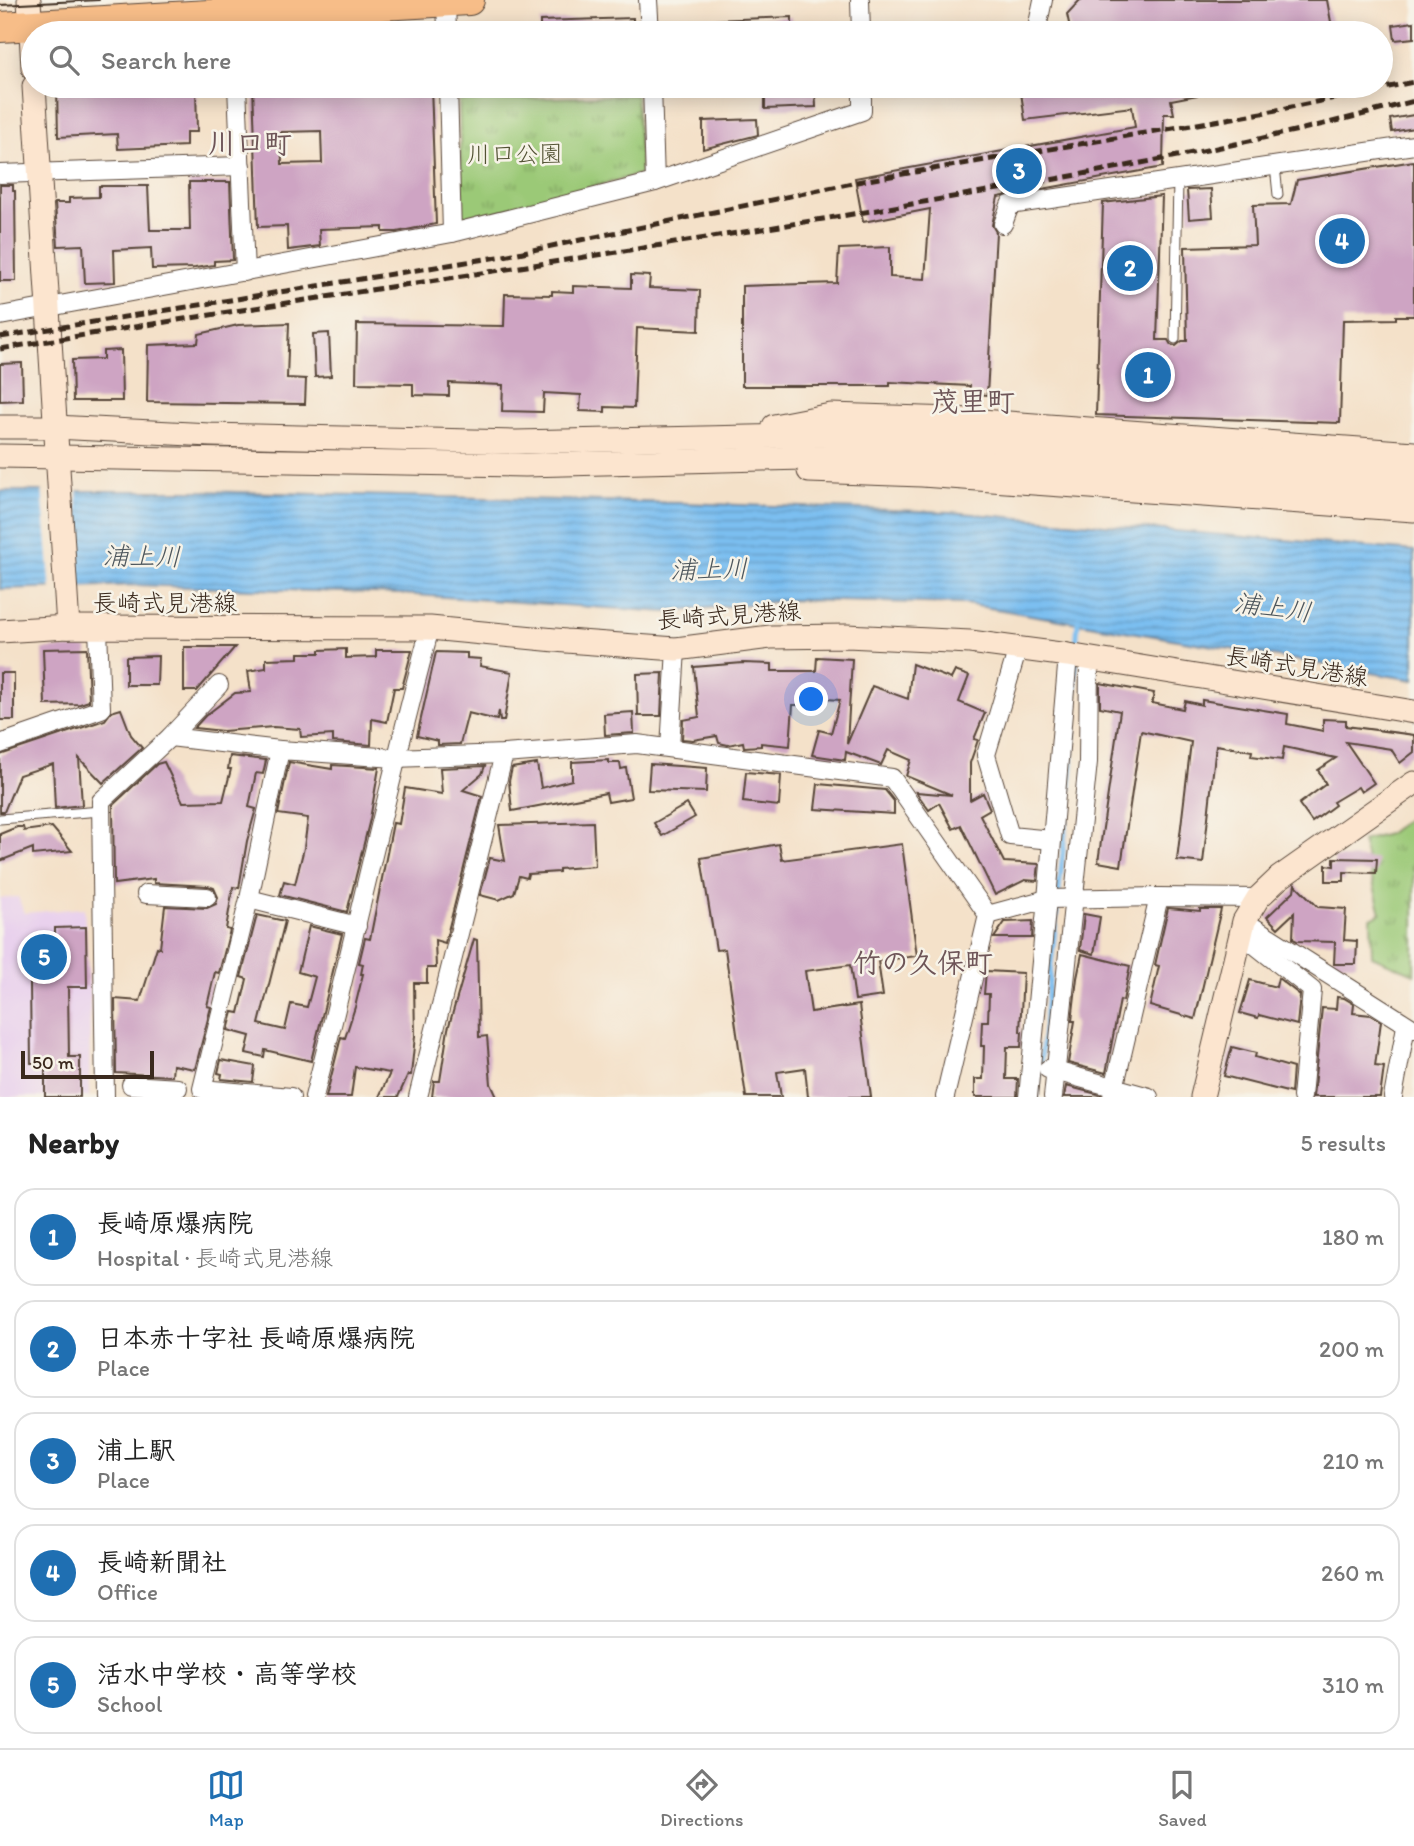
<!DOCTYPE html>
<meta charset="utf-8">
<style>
body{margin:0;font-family:Itim,"Klee One",sans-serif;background:#f2f2f2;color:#222}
.scale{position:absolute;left:21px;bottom:18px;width:133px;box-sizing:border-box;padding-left:7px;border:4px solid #3b2a1e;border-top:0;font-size:19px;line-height:24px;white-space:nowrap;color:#3b2a1e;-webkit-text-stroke:5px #f7f3e8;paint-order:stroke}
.you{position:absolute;left:812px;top:700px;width:24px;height:24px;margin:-18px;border:5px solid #fff;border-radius:50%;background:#1a73e8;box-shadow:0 0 0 10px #1a73e833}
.badge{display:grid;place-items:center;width:46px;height:46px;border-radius:50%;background:#1f6fb2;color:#fff;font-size:23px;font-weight:700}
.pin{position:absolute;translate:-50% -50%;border:4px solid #fff;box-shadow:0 2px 7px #0006}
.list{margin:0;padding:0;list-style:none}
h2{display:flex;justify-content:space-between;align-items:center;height:91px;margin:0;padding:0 28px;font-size:30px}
h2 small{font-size:23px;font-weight:400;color:#767676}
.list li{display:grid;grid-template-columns:46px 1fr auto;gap:21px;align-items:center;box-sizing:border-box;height:98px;margin:0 14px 14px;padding:0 14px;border:2px solid #e0e0e0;border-radius:21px}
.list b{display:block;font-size:26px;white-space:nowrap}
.list p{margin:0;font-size:23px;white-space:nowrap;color:#767676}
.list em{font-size:23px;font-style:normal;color:#767676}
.icon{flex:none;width:38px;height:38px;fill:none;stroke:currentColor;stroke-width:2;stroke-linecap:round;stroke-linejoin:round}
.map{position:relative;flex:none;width:1414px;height:1097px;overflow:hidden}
.search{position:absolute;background:#fff;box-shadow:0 4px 18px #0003;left:21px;right:21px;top:21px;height:77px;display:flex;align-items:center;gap:18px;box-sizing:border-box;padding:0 24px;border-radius:38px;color:#767676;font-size:26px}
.sheet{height:651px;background:#fff}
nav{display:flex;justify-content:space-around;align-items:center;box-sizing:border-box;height:98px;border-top:2px solid #e0e0e0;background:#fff;font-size:19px;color:#767676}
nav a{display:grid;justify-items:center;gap:4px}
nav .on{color:#1f6fb2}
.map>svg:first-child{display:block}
</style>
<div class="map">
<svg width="1414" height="1097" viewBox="0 0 1414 1097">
<defs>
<pattern id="park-tufts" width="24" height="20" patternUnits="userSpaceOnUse" patternTransform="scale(1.75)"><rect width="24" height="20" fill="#9bc977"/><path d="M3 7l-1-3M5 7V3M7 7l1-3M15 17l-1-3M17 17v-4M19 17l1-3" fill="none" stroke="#80a361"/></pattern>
<pattern id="water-rules" width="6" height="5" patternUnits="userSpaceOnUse" patternTransform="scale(1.75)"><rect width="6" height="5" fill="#7bbff1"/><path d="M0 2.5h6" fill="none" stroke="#669bc3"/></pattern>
</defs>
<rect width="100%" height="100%" fill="#f7f3e8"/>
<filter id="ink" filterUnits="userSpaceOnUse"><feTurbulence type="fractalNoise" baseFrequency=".0143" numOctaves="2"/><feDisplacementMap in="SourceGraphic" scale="14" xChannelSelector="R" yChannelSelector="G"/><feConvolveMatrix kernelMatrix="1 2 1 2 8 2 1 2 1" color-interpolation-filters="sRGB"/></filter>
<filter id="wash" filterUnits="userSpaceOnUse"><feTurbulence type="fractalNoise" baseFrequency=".00686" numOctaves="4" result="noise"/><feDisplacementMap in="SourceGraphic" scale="28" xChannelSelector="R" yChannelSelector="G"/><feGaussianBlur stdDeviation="1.57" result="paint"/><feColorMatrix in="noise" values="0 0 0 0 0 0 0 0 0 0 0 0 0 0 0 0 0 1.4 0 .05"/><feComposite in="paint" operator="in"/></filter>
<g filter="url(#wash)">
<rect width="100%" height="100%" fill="#f4e1c9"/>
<polygon fill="#e9d1ed" points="18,897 24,913 84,908 90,1000 89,1097 0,1097 0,898"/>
<g fill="url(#park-tufts)" stroke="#6b7a4a" stroke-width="2">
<polygon points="636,95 641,174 462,223 459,101"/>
<polygon points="1414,814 1414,974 1372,956 1371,918 1381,913 1362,841 1388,834"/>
</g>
<polygon fill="url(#water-rules)" stroke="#5b7488" stroke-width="2" points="0,491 196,491 681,503 949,512 1414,551 1414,680 966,604 792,600 666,612 402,594 136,585 0,589"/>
<polygon fill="#f4e1c9" points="42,488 77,488 80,590 51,591"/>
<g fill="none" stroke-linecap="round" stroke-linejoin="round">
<g stroke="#7bbff1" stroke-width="5">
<polyline points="1076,651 1078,619"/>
<polyline points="1037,1097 1072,767 1076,661"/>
</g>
</g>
<g id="blocks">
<g fill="#cea4c3" fill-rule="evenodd">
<polygon points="1080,0 1327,0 1333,33 1071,33 1067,14"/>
<polygon points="792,17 792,33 716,33 715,20"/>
<polygon points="633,18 633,33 540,33 540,21"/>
<polygon points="1414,22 1414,38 1395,40 1393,25"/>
<polygon points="57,86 196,86 197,132 186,132 186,146 118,149 117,134 58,137"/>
<path d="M253 86H431L436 224 397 232H383V227L319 229 320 246 288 250 287 226 258 227ZM321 131 322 163 282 164 281 132Z"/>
<polygon points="765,86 815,86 816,107 765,109"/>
<polygon points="1020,86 1207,86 1208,93 1171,100 1174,114 1164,114 1163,167 998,197 992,225 996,232 987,395 969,393 970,386 890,382 890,386 742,386 742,286 837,283 839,249 890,247 890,277 925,279 930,209 863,222 855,178 1135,127 1132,107 1025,120"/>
<polygon points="1414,115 1414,128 1392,132 1390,119"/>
<polygon points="757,119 758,135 703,149 703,121"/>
<polygon points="1414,161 1414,316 1396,316 1396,319 1343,320 1340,423 1096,415 1103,203 1162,196 1157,340 1168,340 1171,345 1176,346 1182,341 1187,341 1185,247 1255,245 1253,205 1291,204 1297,180"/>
<polygon points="189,182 230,182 233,260 214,261 214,265 195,268 152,269 151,248 114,250 115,282 85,283 83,245 58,246 55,203 69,203 69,198 99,197 99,186 148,186 150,230 190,230"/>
<polygon points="0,185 13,185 13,191 15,191 16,281 0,281"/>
<polygon points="1211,189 1213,217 1189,219 1187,190"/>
<polygon points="631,275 650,276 649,288 700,290 699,331 637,328 634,408 605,407 605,412 580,411 581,395 544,393 543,412 502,411 503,385 449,383 449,396 413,395 413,384 356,383 357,324 504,326 505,294 552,295 552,291 573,292 573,286 631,288"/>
<polygon points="289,323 287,378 306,379 305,404 147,402 148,345 198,343 199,334 238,325"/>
<polygon points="329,333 331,376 315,377 313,334"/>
<polygon points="121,350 122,401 73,401 72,360 103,359 103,351"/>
<polygon points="22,363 23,400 0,401 0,364"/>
<polygon points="184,647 235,647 197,691 184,691"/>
<polygon points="87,648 89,701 80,704 45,705 43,649"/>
<polygon points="346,649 346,658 376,657 376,650 412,650 402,688 394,688 387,722 372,719 371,745 333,742 333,735 301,737 300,729 273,727 223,731 194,728 205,716 235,693 251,692 248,671 266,668 266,659 299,658 299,653 320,653 320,650"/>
<polygon points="436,652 467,653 467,658 481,659 480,666 512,672 504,721 500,721 499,711 497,720 468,713 460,744 438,745 438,741 417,736"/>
<polygon points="158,656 157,685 126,685 126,657"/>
<polygon points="817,657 852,659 847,744 872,686 908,699 912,664 951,679 955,671 969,676 959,702 985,713 974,739 978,740 970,763 970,800 983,793 990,809 980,815 1004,862 1039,864 1037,881 1025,880 995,895 961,825 953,829 939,803 929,810 916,792 952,795 906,776 911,760 888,750 881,765 846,752 845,760 812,755 819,730 831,733 840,700 799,697 799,705 793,705 790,746 761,743 761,746 744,747 743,742 728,745 719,743 717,736 693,740 682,739 683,720 699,717 694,667 743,663 772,664 772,671 816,671"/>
<rect x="0" y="673" width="14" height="47"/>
<polygon points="663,673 661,716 638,716 637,674"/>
<polygon points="1100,683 1154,693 1152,703 1183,709 1185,701 1202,705 1202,700 1288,714 1287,724 1323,731 1323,719 1346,720 1346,726 1414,735 1414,752 1400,763 1391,749 1346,742 1374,783 1361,792 1358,787 1333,802 1335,805 1312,822 1299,804 1326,784 1318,770 1336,758 1284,747 1282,760 1251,756 1252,751 1216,745 1203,863 1177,860 1191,742 1141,731 1121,866 1098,862 1120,711 1100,707"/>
<polygon points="121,709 131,735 142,748 103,783 79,758 82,805 55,808 53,764 19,775 4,812 0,812 0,755 105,720 111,712"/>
<polygon points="633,712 634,733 605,735 604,714"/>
<polygon points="230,756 266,760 263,774 256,773 249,807 256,809 247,841 239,888 233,887 226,929 230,930 219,973 215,972 207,1006 211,1007 195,1069 173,1065 172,1076 116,1073 115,999 140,1001 157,947 160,948 165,906 207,908 216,904 218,897 214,888 208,886 154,883 154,879 114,884 113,805 157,764 164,762 183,802 223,801 231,769 228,769"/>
<polygon points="609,760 609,763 620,763 621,769 626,768 631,798 608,802 606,793 512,811 509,781 512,768 537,764 541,788 572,780 572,762"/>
<polygon points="289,762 332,769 332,765 379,768 370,819 347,912 280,895 284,881 295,884 304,848 308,818 278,814"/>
<polygon points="650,764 707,768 706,792 648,790"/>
<polygon points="485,766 482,774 463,790 482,796 445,943 435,940 436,968 427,968 427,983 414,983 415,1036 411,1075 408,1075 398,1097 379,1097 390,1073 355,1067 351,1097 326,1097 341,1037 345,1038 355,1007 363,974 361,974 363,964 359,963 365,938 370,939 393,823 399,824 405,788 442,794 440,768"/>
<polygon points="746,772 781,775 779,806 743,802"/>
<polygon points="818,784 885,790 894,801 894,814 815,809"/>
<polygon points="687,804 695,817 662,836 654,823"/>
<polygon points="593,822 595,866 559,869 559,872 528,874 527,878 519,876 514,893 499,900 480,895 490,858 505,861 499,825"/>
<polygon points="17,827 23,827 24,831 52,827 72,851 33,855 33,848 0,861 0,834"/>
<polygon points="779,844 782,860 902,844 917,956 878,961 883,996 855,1000 850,965 805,971 811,1012 859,1005 871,1097 808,1097 805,1068 777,1072 781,1097 746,1097 725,949 716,950 701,858"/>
<polygon points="1334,858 1377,859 1376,873 1344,872 1344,881 1326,881 1326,865 1334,866"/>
<polygon points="1295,884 1318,907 1346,909 1344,940 1357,941 1356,964 1334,964 1335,942 1297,941 1293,939 1294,913 1278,928 1267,917 1294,891"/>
<polygon points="1168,908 1200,911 1200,909 1221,909 1195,1019 1150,1006 1159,966 1155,965"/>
<polygon points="1084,914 1100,917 1094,954 1080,950"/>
<polygon points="257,915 285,921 259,1024 285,1030 291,1004 307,1007 315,977 298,972 309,926 342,934 311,1061 265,1050 264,1057 246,1053 250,1036 228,1030 233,1012 239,1013 247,979 241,977"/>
<polygon points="1033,921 1032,938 994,938 1005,922"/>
<polygon points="86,927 87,987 68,987 69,1057 80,1057 80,1097 45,1097 45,1063 31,1063 30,981 55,980 55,928"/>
<polygon points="474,939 477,940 479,1037 487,1036 491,1084 497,1097 432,1097 434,1081 440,1081 448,1029"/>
<polygon points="1082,954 1130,966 1123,1001 1120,1000 1106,1073 1068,1063 1075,1021 1072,1021 1077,978"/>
<polygon points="986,971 1023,973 1020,1032 1022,1032 1021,1047 1007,1047 1006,1079 1018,1079 1017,1097 975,1097 975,1079 983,1079 984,1046 981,1046 982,1021 988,1021 989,994 984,994"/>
<polygon points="1278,978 1300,995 1297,1025 1259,1015 1258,1018 1240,1013 1250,980 1276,987"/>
<polygon points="1337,997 1344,998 1354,1004 1353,1013 1371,1015 1381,1021 1375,1066 1384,1067 1380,1097 1313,1097 1322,1008 1336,1009"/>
<polygon points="1232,1047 1256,1053 1255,1057 1293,1068 1291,1093 1224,1076"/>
<polygon points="221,1060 255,1066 253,1082 221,1079 222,1074 218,1073"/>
<polygon points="1066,1086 1101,1095 1101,1097 1064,1097"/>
</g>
</g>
</g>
<g filter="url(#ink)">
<use href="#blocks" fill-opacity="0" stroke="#574538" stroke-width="2"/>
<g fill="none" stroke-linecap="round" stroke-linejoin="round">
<g stroke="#574538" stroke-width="11">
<g id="lane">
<polyline points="1275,166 1278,195"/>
<polyline points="1175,339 1178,180"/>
<polyline points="0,819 101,811"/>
</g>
</g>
<g stroke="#574538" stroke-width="20">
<g id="street">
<polyline points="446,0 447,33"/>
<polyline points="648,0 650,33"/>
<polyline points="860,0 861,33"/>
<polyline points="1036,33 1043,0"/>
<polyline points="237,86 245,272"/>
<polyline points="448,86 452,233"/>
<polyline points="652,86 655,182"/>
<polyline points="0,174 241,166"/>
<polyline points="1003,224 1010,205 1414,145"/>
<polyline points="0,316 452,233 655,182 862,111 862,86"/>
<polyline points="1018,648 986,755 1010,836 1052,840"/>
<polyline points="170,737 280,750"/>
<polyline points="0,744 101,709 98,628"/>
<polyline points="670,748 676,649"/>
<polyline points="146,894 207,897"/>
<polyline points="249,899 357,926"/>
<polyline points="988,915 1047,899 1159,897 1258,898"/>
<polyline points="1244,921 1414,1029"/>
<polyline points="1241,934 1312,990 1302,1097"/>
<polyline points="1048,1069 1149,1097"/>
<polyline points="131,1085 178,1088"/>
<polyline points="105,1097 101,801 170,737 219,685"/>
<polyline points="291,1097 202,1089 249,899 280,750 395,758 504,754 637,744 892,778 988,915 945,1097"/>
<path d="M314 1097C354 941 388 784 430 628"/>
<polyline points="418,1097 504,754"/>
<polyline points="1028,1097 1047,899 1068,655"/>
<polyline points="1053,1097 1088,762 1089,659"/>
<polyline points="1112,1097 1159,897"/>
<polyline points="1393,1097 1406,1026"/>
</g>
</g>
<g stroke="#574538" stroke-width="25">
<g id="secondary">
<polyline points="29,0 33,68"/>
<polyline points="34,86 68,627"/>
<polyline points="774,426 831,415 954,419 1414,453"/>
<polyline points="0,427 55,427 210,435 516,442 835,435 921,438 1414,471"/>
<polyline points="0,456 525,465 887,456 1414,493"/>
<polyline points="809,471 922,475 1414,510"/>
<polyline points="0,631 68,627 430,628 566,641 676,649 770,637 847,636 970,642 1068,655 1414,712"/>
<polyline points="1202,1097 1241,934 1244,921 1258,898 1279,878 1414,783"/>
</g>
</g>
<g stroke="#574538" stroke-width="32">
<polyline id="highway" points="0,27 469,0"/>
</g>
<use href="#lane" stroke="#fff" stroke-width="9"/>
<use href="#street" stroke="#fff" stroke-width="18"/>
<use href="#secondary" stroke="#fce5cf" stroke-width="23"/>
<use href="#highway" stroke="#f7bd88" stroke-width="30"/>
<polyline stroke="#3b2a1e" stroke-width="2" points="0,5 99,0"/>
<g stroke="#3b2a1e" stroke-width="5" stroke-dasharray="10 5" stroke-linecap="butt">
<polyline points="0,337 504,256 862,181 1262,113 1414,82"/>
<path d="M0 349C304 298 609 256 912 204 1081 175 1249 146 1414 101"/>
</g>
</g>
</g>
<g text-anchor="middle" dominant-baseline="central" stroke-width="5" stroke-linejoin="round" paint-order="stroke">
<g font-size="24" fill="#535234" stroke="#f7f3e8">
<text x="515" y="153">川口公園</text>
</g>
<g font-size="24" fill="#3b2a1e" stroke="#f7f3e8">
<text x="165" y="602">長崎式見港線</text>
<text transform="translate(729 615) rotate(-4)">長崎式見港線</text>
<text transform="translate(1297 666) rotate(9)">長崎式見港線</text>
</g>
<g font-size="26" font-style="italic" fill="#4e575d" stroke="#f7f3e8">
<text transform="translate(142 556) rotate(1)">浦上川</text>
<text transform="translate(709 569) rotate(-1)">浦上川</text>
<text transform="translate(1273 607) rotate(8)">浦上川</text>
</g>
<g font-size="28" font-weight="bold" fill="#6e5558" stroke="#f7f3e8">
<text x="250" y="143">川口町</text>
<text x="973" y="401">茂里町</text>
<text x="923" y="962">竹の久保町</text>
</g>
</g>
</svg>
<div class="scale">50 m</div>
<div class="you"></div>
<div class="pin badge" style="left:1148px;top:375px">1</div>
<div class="pin badge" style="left:1130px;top:268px">2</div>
<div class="pin badge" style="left:1019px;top:171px">3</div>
<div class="pin badge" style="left:1342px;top:241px">4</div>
<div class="pin badge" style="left:44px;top:957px">5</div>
<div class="search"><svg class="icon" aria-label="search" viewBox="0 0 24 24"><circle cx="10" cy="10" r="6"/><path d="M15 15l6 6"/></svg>Search here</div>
</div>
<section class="sheet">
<h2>Nearby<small>5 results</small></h2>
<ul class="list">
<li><span class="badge">1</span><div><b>長崎原爆病院</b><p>Hospital · 長崎式見港線</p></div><em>180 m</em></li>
<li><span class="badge">2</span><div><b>日本赤十字社 長崎原爆病院</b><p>Place</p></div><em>200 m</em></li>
<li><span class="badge">3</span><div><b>浦上駅</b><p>Place</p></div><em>210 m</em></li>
<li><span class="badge">4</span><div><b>長崎新聞社</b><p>Office</p></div><em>260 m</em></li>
<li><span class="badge">5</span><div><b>活水中学校・高等学校</b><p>School</p></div><em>310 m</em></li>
</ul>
</section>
<nav>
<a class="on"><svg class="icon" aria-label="map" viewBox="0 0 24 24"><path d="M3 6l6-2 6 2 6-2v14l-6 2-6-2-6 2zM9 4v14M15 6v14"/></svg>Map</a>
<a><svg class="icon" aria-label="directions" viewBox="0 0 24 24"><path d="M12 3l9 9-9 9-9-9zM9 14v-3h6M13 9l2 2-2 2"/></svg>Directions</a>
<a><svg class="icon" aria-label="saved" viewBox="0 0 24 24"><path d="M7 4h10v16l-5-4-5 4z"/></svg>Saved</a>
</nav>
